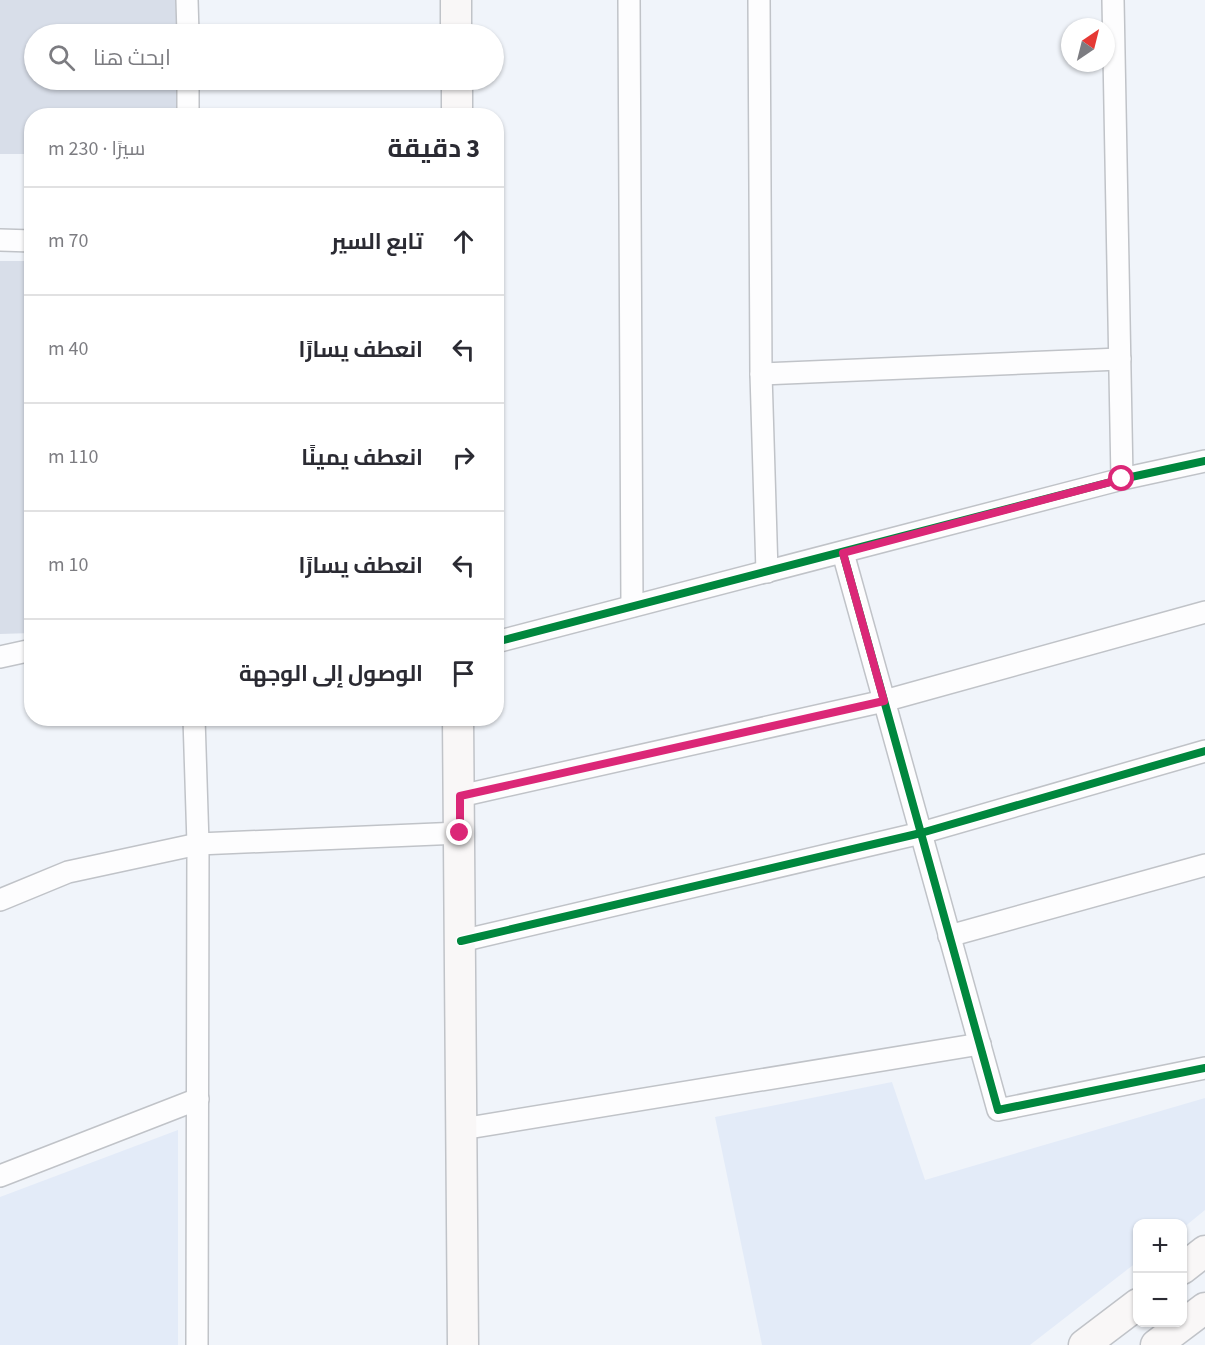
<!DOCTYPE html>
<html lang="ar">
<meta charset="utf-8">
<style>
body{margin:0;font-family:"Source Sans 3",Cairo,sans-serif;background:#f7f7f7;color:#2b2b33;direction:rtl}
.controls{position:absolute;right:18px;bottom:18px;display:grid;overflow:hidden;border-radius:12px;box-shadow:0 2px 4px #0004}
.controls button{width:54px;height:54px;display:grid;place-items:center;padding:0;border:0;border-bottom:2px solid #e1e1e2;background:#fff;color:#2b2b33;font:30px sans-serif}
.compass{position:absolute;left:1061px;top:18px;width:54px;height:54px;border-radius:50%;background:#fff;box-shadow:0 2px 4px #0004;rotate:35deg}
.stop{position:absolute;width:18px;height:18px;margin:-14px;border:4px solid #db2777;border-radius:50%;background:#fff}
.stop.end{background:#db2777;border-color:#fff;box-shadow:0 2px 6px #0008}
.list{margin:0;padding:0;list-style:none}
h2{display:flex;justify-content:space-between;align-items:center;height:78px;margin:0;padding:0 24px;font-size:26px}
h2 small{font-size:20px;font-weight:400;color:#7c7c81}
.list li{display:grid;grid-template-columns:39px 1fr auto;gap:18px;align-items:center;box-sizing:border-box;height:108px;padding:0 24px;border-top:2px solid #e1e1e2}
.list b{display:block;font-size:22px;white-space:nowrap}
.list em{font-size:20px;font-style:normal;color:#7c7c81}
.icon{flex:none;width:33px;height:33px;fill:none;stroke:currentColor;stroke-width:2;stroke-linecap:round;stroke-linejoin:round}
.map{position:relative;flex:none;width:1205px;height:1345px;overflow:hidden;direction:ltr}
.search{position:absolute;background:#fff;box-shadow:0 2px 4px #0004;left:24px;top:24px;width:480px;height:66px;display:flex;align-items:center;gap:15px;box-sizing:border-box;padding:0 21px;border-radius:33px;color:#7c7c81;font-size:22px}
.panel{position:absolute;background:#fff;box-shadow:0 2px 4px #0004;left:24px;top:108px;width:480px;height:618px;border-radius:24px;direction:rtl}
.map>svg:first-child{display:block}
</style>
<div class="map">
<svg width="1205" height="1345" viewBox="0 0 1205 1345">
<rect width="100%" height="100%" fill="#f0f4fa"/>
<g fill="#e3ebf8">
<polygon points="892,1082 925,1180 1205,1098 1205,1210 1183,1228 1182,1224 1138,1224 1137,1262 1030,1345 762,1345 715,1117"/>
<polygon points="178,1130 178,1345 0,1345 0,1197"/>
</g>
<g fill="#d8dee9">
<polygon points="0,0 177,0 178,34 34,34 34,80 178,80 178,116 32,116 32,154 0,154"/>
<polygon points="0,261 32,261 32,633 0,634"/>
</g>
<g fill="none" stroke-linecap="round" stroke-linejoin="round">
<g stroke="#c0c3c8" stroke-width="24">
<g id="street">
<polyline points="187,0 188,34"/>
<polyline points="629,0 632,606"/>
<polyline points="759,0 761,374 767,572"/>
<polyline points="1113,0 1122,479"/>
<polyline points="188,80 188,116"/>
<polyline points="0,240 32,241"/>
<polyline points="761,374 1120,359"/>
<polyline points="843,553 998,1110 1205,1068"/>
<polyline points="496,642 1122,479 1205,461"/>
<polyline points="0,657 32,650"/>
<polyline points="194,718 198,844 197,1345"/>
<polyline points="460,796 884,701 1205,612"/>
<polyline points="0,900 68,872 198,844 460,833"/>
<polyline points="949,936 1205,865"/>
<polyline points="461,941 921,833 1205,751"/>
<polyline points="462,1129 980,1044"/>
<polyline points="0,1176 198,1099"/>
</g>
</g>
<g stroke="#c0c3c8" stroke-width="33">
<g id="secondary">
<polyline points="456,0 456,34"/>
<polyline points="457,80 457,116"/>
<polyline points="458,718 463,1345"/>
<polyline points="1182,1269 1205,1251"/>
<polyline points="1084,1345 1138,1304"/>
<polyline points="1156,1345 1205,1308"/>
</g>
</g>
<use href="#street" stroke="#fdfdfe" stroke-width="21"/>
<use href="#secondary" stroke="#f9f7f7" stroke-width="30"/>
<g stroke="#fff" stroke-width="11">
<g id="cycleway">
<polyline points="843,553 998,1110 1205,1068"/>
<polyline points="496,642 1122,479 1205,461"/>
<polyline points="461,941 921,833 1205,751"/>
</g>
</g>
<use href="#cycleway" stroke="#00873e" stroke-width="8"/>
</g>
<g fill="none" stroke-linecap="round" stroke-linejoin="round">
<polyline stroke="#db2777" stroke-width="8" points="460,833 460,796 884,701 843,553 1122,479"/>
</g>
</svg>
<div class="controls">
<button>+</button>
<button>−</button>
</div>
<svg class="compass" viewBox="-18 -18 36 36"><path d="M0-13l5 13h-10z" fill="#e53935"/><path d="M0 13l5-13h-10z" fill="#7c7c81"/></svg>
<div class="stop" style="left:1122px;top:479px"></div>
<div class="stop end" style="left:460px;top:833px"></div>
<div class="search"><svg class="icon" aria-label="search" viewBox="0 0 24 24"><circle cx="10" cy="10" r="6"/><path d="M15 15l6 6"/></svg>ابحث هنا</div>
<section class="panel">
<h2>3 دقيقة<small>سيرًا · 230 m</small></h2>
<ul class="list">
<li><svg class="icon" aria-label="ahead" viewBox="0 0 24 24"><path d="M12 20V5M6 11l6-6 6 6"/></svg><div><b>تابع السير</b></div><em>70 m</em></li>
<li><svg class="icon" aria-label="left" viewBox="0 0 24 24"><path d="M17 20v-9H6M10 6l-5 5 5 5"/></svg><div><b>انعطف يسارًا</b></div><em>40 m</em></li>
<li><svg class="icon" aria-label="right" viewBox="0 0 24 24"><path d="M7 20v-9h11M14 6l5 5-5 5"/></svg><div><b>انعطف يمينًا</b></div><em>110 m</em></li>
<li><svg class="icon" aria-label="left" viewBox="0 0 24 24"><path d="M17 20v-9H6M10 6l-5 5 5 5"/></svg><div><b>انعطف يسارًا</b></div><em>10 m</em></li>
<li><svg class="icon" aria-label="arrive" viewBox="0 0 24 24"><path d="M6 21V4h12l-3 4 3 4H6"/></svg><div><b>الوصول إلى الوجهة</b></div></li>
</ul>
</section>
</div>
